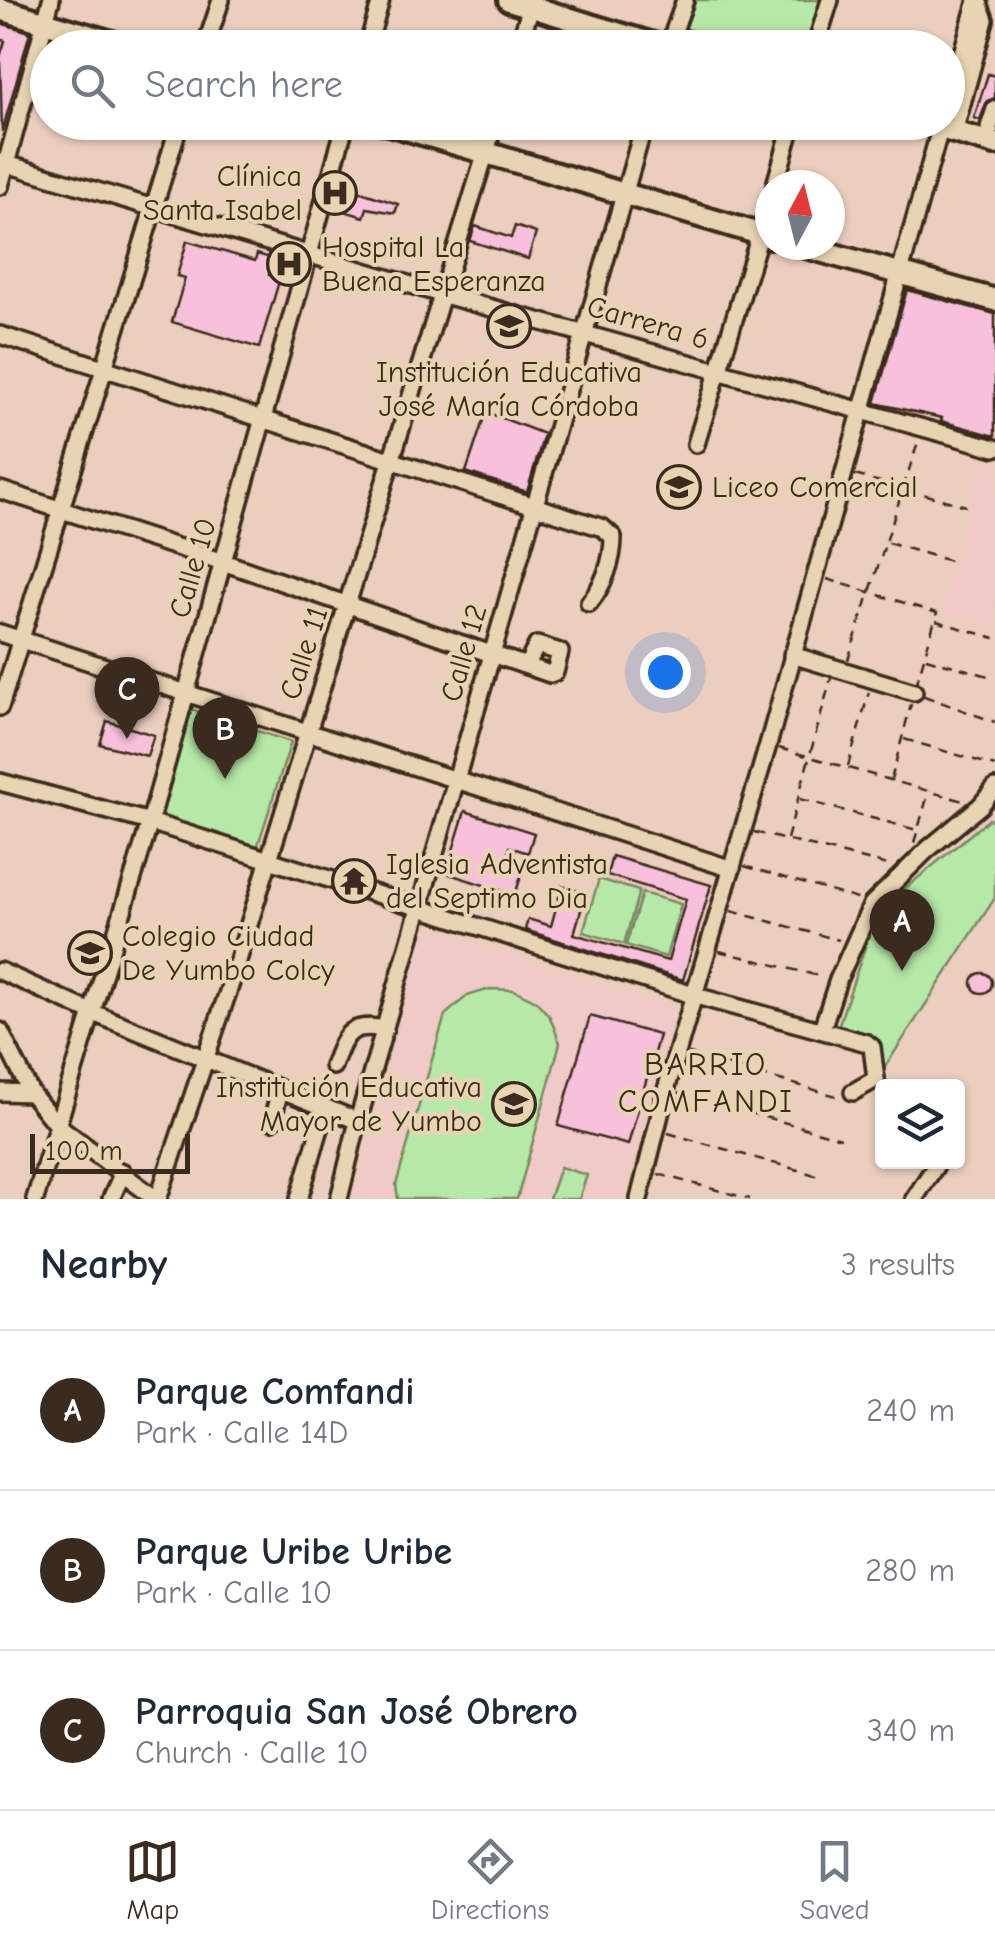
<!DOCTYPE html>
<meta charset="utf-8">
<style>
body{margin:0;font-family:"Comic Neue",sans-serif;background:#f2f2f3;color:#1f2937}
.controls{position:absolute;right:30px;bottom:30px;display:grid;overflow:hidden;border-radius:10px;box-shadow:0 2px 8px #0004}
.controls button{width:90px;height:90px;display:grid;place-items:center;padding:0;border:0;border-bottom:2px solid #e0e1e3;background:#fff;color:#1f2937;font:50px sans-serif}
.compass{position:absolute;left:755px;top:170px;width:90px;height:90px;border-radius:50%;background:#fff;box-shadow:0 2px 8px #0004;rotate:7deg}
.scale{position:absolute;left:30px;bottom:25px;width:160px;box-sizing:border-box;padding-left:10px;border:5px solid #3b2a1e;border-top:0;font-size:28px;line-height:35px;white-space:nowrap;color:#3b2a1e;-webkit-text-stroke:8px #e8d4b2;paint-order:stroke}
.you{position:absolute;left:665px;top:672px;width:35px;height:35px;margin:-25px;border:8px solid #fff;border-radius:50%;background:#1a73e8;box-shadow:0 0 0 15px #1a73e833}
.badge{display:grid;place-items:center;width:65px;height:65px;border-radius:50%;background:#3b2a1e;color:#fff;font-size:32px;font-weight:700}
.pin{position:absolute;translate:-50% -82px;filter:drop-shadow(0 2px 5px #0008)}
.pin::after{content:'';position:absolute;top:52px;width:35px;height:30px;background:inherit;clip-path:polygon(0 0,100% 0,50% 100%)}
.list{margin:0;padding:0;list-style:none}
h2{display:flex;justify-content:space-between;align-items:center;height:130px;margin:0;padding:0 40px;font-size:42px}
h2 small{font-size:32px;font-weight:400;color:#747a83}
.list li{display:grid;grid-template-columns:65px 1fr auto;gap:30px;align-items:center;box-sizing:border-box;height:160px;padding:0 40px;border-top:2px solid #e0e1e3}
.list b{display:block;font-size:38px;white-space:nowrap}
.list p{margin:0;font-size:32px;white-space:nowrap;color:#747a83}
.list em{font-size:32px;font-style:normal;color:#747a83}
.icon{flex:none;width:55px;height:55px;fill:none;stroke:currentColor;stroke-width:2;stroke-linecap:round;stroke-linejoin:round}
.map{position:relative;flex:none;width:995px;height:1199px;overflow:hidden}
.search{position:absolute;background:#fff;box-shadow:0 2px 8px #0004;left:30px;right:30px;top:30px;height:110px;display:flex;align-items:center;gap:25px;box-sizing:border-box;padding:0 35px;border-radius:55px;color:#747a83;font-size:38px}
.sheet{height:610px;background:#fff}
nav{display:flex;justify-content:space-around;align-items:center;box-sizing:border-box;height:140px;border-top:2px solid #e0e1e3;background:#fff;font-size:28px;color:#747a83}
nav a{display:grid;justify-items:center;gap:5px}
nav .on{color:#3b2a1e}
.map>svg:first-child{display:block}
</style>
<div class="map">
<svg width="995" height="1199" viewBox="0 0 995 1199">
<rect width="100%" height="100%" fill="#eccebe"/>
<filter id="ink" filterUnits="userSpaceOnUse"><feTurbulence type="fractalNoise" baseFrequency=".01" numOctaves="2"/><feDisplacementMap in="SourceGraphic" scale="20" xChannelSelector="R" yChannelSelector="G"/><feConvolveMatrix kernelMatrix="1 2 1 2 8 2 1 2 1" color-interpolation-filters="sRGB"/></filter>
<g filter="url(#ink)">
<g fill="#efcac7">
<polygon points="984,458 995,460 995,626 939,613"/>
<polygon points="424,927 677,1010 622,1199 353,1199"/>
</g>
<g fill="#b6e8a7" stroke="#788962" stroke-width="2.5">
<polygon points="696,0 822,0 808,47 735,47 684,32"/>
<polygon points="190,709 291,742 257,848 160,817"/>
<polygon points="989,819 995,822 995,898 879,1076 876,1044 837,1030 877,912"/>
<polygon points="599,879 639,891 624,944 583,932"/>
<polygon points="642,893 681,904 666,957 626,945"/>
<polygon points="490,989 514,990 536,1001 550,1017 560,1043 517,1199 398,1199 396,1185 445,1015 467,996"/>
<polygon points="560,1167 587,1175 579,1199 549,1199"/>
</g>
<g fill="#f7c1db" stroke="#3b2a1e" stroke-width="2.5">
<polygon points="0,23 30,32 2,132 0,57 5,41 0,39"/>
<polygon points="988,74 995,76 995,98 987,101 980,120 974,118"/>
<polygon points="340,185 398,204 395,213 367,208 364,217 334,208"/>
<polygon points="475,226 511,238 515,226 536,233 528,259 470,241"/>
<polygon points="187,241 255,261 257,254 274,259 269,275 280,278 259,348 172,322 185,278 177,276"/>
<polygon points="907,290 995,314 995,436 941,421 942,418 875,403"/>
<polygon points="486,412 544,434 527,492 466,472"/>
<polygon points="107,721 154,735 147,756 100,744"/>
<polygon points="465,811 534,833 528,853 510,847 504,868 522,873 515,895 446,873"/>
<polygon points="612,856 711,885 683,980 525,930 528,919 551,926 562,886 586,893 574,934 668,961 686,899 607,875"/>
<circle cx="982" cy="983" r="10"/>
<polygon points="590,1016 659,1035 628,1145 558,1126"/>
</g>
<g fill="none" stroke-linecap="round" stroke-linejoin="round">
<g stroke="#3b2a1e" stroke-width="22">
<g id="minor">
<polyline points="673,35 714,48"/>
<polyline points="205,48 221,0"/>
<polyline points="367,48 381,0"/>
<polyline points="518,48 533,0"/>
<polyline points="668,48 685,0"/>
<polyline points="815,48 830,0"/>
<polyline points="948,103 977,0"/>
<polyline points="954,132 985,20 978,0"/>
<polyline points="991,143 989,127 995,109"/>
<polyline points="0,162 441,294 995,448"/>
<polyline points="775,185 793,122"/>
<polyline points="0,186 51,0"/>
<path d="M0 335 603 528 613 537C613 561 604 585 589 603"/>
<polyline points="696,444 770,202"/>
<polyline points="0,490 223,562 550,674 555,672 560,652 537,645 527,665"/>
<polyline points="0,633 732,869"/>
<polyline points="792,655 914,692"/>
<polyline points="0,707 180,122"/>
<polyline points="0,782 150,822 696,996 867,1043 872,1047 876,1079"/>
<polyline points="0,971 91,1012 358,1121"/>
<polyline points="822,1029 838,980 872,904 927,850 980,806 995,788"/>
<polyline points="0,1031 31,1093 56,1124 156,1199"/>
<path d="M333 1066C345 1035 348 1022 385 1029"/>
<polyline points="0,1092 31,1093"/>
<polyline points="853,1092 876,1079"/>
<polyline points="272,1121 280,1090"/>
<polyline points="35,1199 150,822 346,122"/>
<polyline points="111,1199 123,1172"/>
<polyline points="158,1199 232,980 495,122"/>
<polyline points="299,1199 326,1108"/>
<polyline points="339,1199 358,1121 645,122"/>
<polyline points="639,1199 666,1090 768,745 942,122"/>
<polyline points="914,1199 938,1162"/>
</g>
</g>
<g stroke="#3b2a1e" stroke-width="28">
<g id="major">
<polyline points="509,0 666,48"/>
<polyline points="0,9 132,48"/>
<polyline points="382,122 770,237"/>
<polyline points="920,122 995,144"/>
<polyline points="799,245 995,300"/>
</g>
</g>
<g stroke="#3b2a1e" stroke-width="2.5" stroke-dasharray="10 8" stroke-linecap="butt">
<polyline points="855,475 966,506"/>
<polyline points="888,543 950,561"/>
<polyline points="827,579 937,613 917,682"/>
<polyline points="936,621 995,638"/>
<polyline points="926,658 995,678"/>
<polyline points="848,660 919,439"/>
<polyline points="924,696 995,722"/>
<polyline points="904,739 995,766"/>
<polyline points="779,748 963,801"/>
<polyline points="848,766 869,692"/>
<polyline points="891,780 911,704"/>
<polyline points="800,799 917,830"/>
<polyline points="754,832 892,866"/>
<polyline points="787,839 831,678"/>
<polyline points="914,843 929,791"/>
<polyline points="744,866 861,900"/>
<polyline points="731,911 839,940"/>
<polyline points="719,951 823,977"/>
<polyline points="179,964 221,977"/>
<polyline points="689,1054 836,1096"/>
<polyline points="678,1093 841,1138"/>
<polyline points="668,1133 819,1176"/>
<polyline points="658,1174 750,1199"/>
</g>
<use href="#minor" stroke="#e8d4b2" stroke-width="15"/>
<use href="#major" stroke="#e8d4b2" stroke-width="20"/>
</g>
</g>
<defs>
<g id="hospital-ring" transform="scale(2.25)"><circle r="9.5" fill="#e8d4b2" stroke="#3b2a1e" stroke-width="1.5"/><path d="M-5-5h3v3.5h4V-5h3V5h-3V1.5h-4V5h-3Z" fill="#3b2a1e"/></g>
<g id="school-ring" transform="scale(2.25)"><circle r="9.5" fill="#e8d4b2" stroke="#3b2a1e" stroke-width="1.5"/><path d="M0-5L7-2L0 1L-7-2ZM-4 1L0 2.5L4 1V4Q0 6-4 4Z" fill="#3b2a1e"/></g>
<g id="temple-ring" transform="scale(2.25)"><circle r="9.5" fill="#e8d4b2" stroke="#3b2a1e" stroke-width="1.5"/><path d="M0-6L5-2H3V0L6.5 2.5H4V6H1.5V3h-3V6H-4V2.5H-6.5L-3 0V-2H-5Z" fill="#3b2a1e"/></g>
</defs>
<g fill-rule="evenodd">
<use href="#hospital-ring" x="335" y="193"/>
<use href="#hospital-ring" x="289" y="264"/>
<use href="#school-ring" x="509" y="326"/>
<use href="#school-ring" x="679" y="487"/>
<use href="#temple-ring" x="354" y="881"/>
<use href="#school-ring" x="90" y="953"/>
<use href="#school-ring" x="514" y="1104"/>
</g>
<g text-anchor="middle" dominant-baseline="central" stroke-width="8" stroke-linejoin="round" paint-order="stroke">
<g font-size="30" fill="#3b2a1e" stroke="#e8d4b2" text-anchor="start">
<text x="302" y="176" text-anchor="end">Clínica<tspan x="302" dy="34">Santa Isabel</tspan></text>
<text x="322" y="247">Hospital La<tspan x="322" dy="34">Buena Esperanza</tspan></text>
<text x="509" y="372" text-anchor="middle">Institución Educativa<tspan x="509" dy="34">José María Córdoba</tspan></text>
<text x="712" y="487">Liceo Comercial</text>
<text x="386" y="864">Iglesia Adventista<tspan x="386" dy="34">del Septimo Dia</tspan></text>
<text x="122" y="936">Colegio Ciudad<tspan x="122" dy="34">De Yumbo Colcy</tspan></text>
<text x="482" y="1087" text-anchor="end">Institución Educativa<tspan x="482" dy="34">Mayor de Yumbo</tspan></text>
</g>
<g font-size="30" fill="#3b2a1e" stroke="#e8d4b2">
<text transform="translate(648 323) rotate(16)">Carrera 6</text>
<text transform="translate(193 568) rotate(-74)">Calle 10</text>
<text transform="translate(304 653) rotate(-72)">Calle 11</text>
<text transform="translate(464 653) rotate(-74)">Calle 12</text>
</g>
<g font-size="32" letter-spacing="2.5" fill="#3b2a1e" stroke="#e8d4b2">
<text x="706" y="1064">BARRIO<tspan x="706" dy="37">COMFANDI</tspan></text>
</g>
</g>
</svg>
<div class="controls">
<button><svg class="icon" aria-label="layers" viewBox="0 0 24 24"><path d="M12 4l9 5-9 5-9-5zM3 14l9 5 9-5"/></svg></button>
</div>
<svg class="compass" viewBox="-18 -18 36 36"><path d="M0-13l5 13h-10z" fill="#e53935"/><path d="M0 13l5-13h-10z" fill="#747a83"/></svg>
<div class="scale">100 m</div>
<div class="you"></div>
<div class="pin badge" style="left:902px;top:971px">A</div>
<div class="pin badge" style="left:225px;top:779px">B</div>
<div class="pin badge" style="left:127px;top:739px">C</div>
<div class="search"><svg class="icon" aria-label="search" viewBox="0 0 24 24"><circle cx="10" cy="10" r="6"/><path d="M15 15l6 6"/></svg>Search here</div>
</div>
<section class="sheet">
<h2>Nearby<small>3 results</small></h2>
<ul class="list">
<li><span class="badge">A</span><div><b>Parque Comfandi</b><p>Park · Calle 14D</p></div><em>240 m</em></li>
<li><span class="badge">B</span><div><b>Parque Uribe Uribe</b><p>Park · Calle 10</p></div><em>280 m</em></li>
<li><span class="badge">C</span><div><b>Parroquia San José Obrero</b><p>Church · Calle 10</p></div><em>340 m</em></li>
</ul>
</section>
<nav>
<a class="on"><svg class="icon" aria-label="map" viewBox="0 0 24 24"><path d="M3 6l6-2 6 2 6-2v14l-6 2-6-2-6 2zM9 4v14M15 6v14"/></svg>Map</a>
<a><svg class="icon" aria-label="directions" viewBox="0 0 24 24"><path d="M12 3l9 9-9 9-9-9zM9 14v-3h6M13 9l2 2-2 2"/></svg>Directions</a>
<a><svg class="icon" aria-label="saved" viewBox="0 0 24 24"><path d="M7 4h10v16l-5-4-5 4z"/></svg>Saved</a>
</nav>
